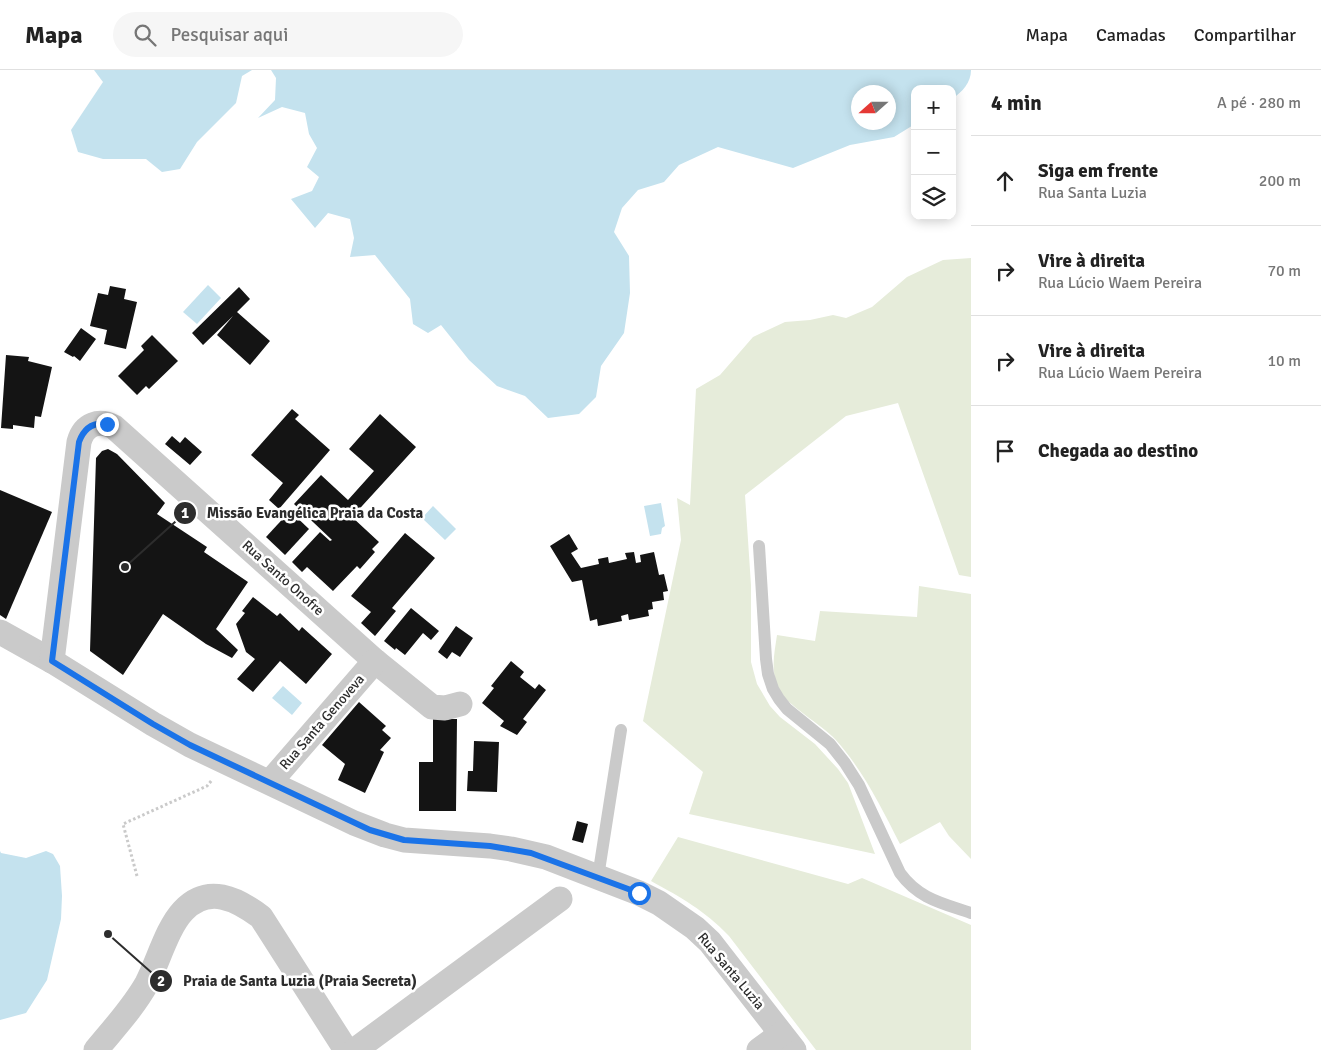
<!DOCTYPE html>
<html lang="pt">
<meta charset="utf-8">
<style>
body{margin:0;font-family:Signika,sans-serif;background:#f6f6f6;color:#222}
.controls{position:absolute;right:15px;top:15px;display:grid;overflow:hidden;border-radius:10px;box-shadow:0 2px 12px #0003}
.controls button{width:45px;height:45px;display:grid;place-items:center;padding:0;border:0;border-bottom:1px solid #e0e0e0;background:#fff;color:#222;font:25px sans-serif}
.compass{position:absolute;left:851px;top:15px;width:45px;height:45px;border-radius:50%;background:#fff;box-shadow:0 2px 12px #0003;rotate:249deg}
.stop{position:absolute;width:15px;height:15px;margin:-11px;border:4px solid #1a73e8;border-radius:50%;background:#fff}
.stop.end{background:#1a73e8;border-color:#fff;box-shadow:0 1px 5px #0008}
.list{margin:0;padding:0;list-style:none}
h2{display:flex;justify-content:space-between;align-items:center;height:65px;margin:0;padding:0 20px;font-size:21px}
h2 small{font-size:16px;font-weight:400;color:#767676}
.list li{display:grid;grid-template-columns:32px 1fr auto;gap:15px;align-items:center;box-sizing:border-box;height:90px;padding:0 20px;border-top:1px solid #e0e0e0}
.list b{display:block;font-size:19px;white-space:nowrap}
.list p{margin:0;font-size:16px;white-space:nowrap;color:#767676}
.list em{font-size:16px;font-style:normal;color:#767676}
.icon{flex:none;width:28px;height:28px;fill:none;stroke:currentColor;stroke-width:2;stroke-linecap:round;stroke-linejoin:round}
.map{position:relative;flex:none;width:971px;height:980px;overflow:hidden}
header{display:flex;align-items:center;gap:30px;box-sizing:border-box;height:70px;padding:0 25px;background:#fff;border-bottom:1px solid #e0e0e0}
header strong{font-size:24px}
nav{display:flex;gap:28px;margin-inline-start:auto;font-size:18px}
.search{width:350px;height:45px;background:#f6f6f6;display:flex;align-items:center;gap:12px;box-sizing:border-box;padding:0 18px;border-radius:28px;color:#767676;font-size:19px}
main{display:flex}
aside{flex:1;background:#fff}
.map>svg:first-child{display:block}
</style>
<header>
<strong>Mapa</strong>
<div class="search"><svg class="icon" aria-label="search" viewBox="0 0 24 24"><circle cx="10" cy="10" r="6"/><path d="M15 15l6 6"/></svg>Pesquisar aqui</div>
<nav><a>Mapa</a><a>Camadas</a><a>Compartilhar</a></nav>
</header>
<main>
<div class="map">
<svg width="971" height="980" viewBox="0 0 971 980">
<rect width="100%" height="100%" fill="#fff"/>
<g fill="#e6ecda">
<polygon points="971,188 971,507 959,505 898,333 846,346 745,425 751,515 751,592 757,614 770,636 780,647 815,674 838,699 848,713 875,784 689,744 703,702 643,651 681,470 677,428 690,435 696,319 720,305 753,267 785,252 810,250 833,245 846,248 872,237 907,207 943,190"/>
<path d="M919 516 971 524V789L949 766 940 752 900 774C881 737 863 700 835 669 822 655 787 635 780 621 770 603 774 585 777 565L815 571 820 541 917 547Z"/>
<path d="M678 767 848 814 862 808 971 855V980H816L729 866C704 840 682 828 651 811Z"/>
</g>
<g fill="#c4e2ee" fill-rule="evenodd">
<polygon points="94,0 252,0 242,6 236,33 197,72 180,99 162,102 146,89 103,89 78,82 71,60 103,12"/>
<path d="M271 0H971C971 13 962 22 952 29V19H915V54L894 67 850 75 793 98 718 77 679 95 664 112 638 120 622 138 614 162 629 186 630 223 624 263 601 296 596 327 579 344 548 348 525 326 497 316 469 290 441 255 428 263 413 254 410 229 375 185 350 187 354 168 350 149 328 143 315 158 291 129 312 121 319 107 307 97 317 78 309 64 305 43 282 37 258 48 275 30 276 8ZM858 22H888V52H858Z"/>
<polygon points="208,215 221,228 197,254 183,242"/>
<polygon points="661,433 665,456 662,458 661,464 650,466 644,436"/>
<polygon points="433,436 456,459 445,470 422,448"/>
<polygon points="283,616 302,633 292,645 272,628"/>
<polygon points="0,781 1,783 26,788 46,781 53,784 60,796 62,826 61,849 47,910 26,943 0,950"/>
</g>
<g fill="#141414">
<polygon points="110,216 126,219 124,229 137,232 126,279 104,274 107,260 90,256 98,223 108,225"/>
<polygon points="239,217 250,229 237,242 270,271 250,295 217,265 233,246 203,275 192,263"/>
<polygon points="81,258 96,269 80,291 74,286 73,287 64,282"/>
<polygon points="152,265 178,291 149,319 146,316 137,325 118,306 144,280 141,276"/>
<polygon points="6,285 29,287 28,291 52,297 41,347 35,346 34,358 13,355 13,359 1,358"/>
<polygon points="292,339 299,345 295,349 330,380 279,439 269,430 283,413 251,385"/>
<polygon points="380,344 416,377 352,447 379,472 372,479 375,482 360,499 357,496 333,521 307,497 302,502 292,492 320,462 330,471 332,470 294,434 321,405 348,430 374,401 349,379"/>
<polygon points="172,366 180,373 185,367 202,382 190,395 165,374"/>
<polygon points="108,379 117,384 165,433 157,444 207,477 204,482 248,512 216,559 238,580 232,588 206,574 163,544 123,605 90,581 96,388 102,381"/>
<polygon points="0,420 52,442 6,549 0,545"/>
<polygon points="290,441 309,459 285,485 266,467"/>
<polygon points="405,463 435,488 392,538 396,541 375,566 361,553 371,542 351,526"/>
<polygon points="569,464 578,479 571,483 581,498 599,494 598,489 608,487 609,493 627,489 625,483 634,482 636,493 641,492 640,485 654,482 659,505 664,504 668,521 663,522 664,530 652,532 653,539 648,540 649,546 629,550 628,544 621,546 622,551 598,556 597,549 590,551 582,510 572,512 550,476"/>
<polygon points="253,527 277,546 280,543 299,561 302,557 332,584 306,614 280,591 253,622 237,609 255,589 246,582 236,554 245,543 242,541"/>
<polygon points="411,538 439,561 431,570 423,563 405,585 396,578 395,580 384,571"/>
<polygon points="456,556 473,568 460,587 452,582 447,589 438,582"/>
<polygon points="511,591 524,602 520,607 535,619 539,614 546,620 523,649 527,652 517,665 500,656 504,651 482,633 494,618 491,616"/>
<polygon points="359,632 386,656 382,660 391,668 380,680 384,682 365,723 338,710 345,694 322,675"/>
<polygon points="433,649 457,649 456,741 419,741 419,692 433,692"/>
<polygon points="474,671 499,672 497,722 467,721 468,701 473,701"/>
<polygon points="577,751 588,754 583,773 572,770"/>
</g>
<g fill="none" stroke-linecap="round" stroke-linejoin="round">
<polyline stroke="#cacaca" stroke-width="3" stroke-dasharray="2.5 2.5" stroke-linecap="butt" points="137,806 123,754 207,716 212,710"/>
<g stroke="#cacaca" stroke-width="12">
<path d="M759 476 766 589 768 604 773 619 779 629 787 639 830 674 845 693 859 715 900 803C919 829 942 833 971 843"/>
<polyline points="598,807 621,660"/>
</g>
<g stroke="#cacaca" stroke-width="25">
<polyline points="0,562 52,591 153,654 190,675 354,753 385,765 404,770 490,776 511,779 546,787 639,823 659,833 695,858 710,872 794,980"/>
<path d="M52 591 79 372C84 354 99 349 114 357L375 591 432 637 445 638 460 634"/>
<polyline points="270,712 375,591"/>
<path d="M96 980C114 958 133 938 147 913 158 892 167 858 183 841 208 814 237 829 261 847L346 980"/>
<polyline points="355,980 560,829"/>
<polyline points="759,980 781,964"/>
</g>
</g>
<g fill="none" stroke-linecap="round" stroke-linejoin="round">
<path stroke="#1a73e8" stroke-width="6" d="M107 354C93 352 84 358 79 372L52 591 153 654 190 675 370 760 404 770 490 776 531 783 639 823"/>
</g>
<g text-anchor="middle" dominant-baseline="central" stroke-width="5" stroke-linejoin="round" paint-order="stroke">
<g font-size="14" fill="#2d2d2d" stroke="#fff">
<text transform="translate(283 508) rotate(42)">Rua Santo Onofre</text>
<text transform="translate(322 652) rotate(-49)">Rua Santa Genoveva</text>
<text transform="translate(731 901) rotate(50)">Rua Santa Luzia</text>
</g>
</g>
<path fill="none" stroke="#2d2d2d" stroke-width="2" d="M125 497L185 443M108 864L161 911"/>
<g fill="#2d2d2d" stroke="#fff" stroke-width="2">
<circle cx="125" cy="497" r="5"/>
<circle cx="108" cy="864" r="5"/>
<circle cx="185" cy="443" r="12"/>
<circle cx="161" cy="911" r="12"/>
</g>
<g font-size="15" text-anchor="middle" font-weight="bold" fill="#fff">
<text x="185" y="448">1</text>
<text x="161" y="916">2</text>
</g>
<g font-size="15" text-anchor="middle" font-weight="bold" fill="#2d2d2d" stroke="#fff" stroke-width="5" stroke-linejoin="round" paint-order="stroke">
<text x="315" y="448">Missão Evangélica Praia da Costa</text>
<text x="300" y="916">Praia de Santa Luzia (Praia Secreta)</text>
</g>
</svg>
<div class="controls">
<button>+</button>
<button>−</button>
<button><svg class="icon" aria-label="layers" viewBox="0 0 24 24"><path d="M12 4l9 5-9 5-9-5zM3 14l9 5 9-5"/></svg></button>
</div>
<svg class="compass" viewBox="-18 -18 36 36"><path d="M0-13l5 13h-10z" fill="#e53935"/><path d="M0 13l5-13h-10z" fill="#767676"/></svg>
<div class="stop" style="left:639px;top:823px"></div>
<div class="stop end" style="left:107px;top:354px"></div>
</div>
<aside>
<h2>4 min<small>A pé · 280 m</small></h2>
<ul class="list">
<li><svg class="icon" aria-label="ahead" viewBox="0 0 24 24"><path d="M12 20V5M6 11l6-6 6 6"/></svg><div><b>Siga em frente</b><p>Rua Santa Luzia</p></div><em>200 m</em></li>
<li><svg class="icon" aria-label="right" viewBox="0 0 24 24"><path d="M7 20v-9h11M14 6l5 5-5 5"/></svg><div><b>Vire à direita</b><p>Rua Lúcio Waem Pereira</p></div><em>70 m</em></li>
<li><svg class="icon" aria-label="right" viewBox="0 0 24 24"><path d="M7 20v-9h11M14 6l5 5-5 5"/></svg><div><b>Vire à direita</b><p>Rua Lúcio Waem Pereira</p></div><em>10 m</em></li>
<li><svg class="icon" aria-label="arrive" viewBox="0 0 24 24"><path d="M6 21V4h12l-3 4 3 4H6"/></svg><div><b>Chegada ao destino</b></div></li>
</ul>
</aside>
</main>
